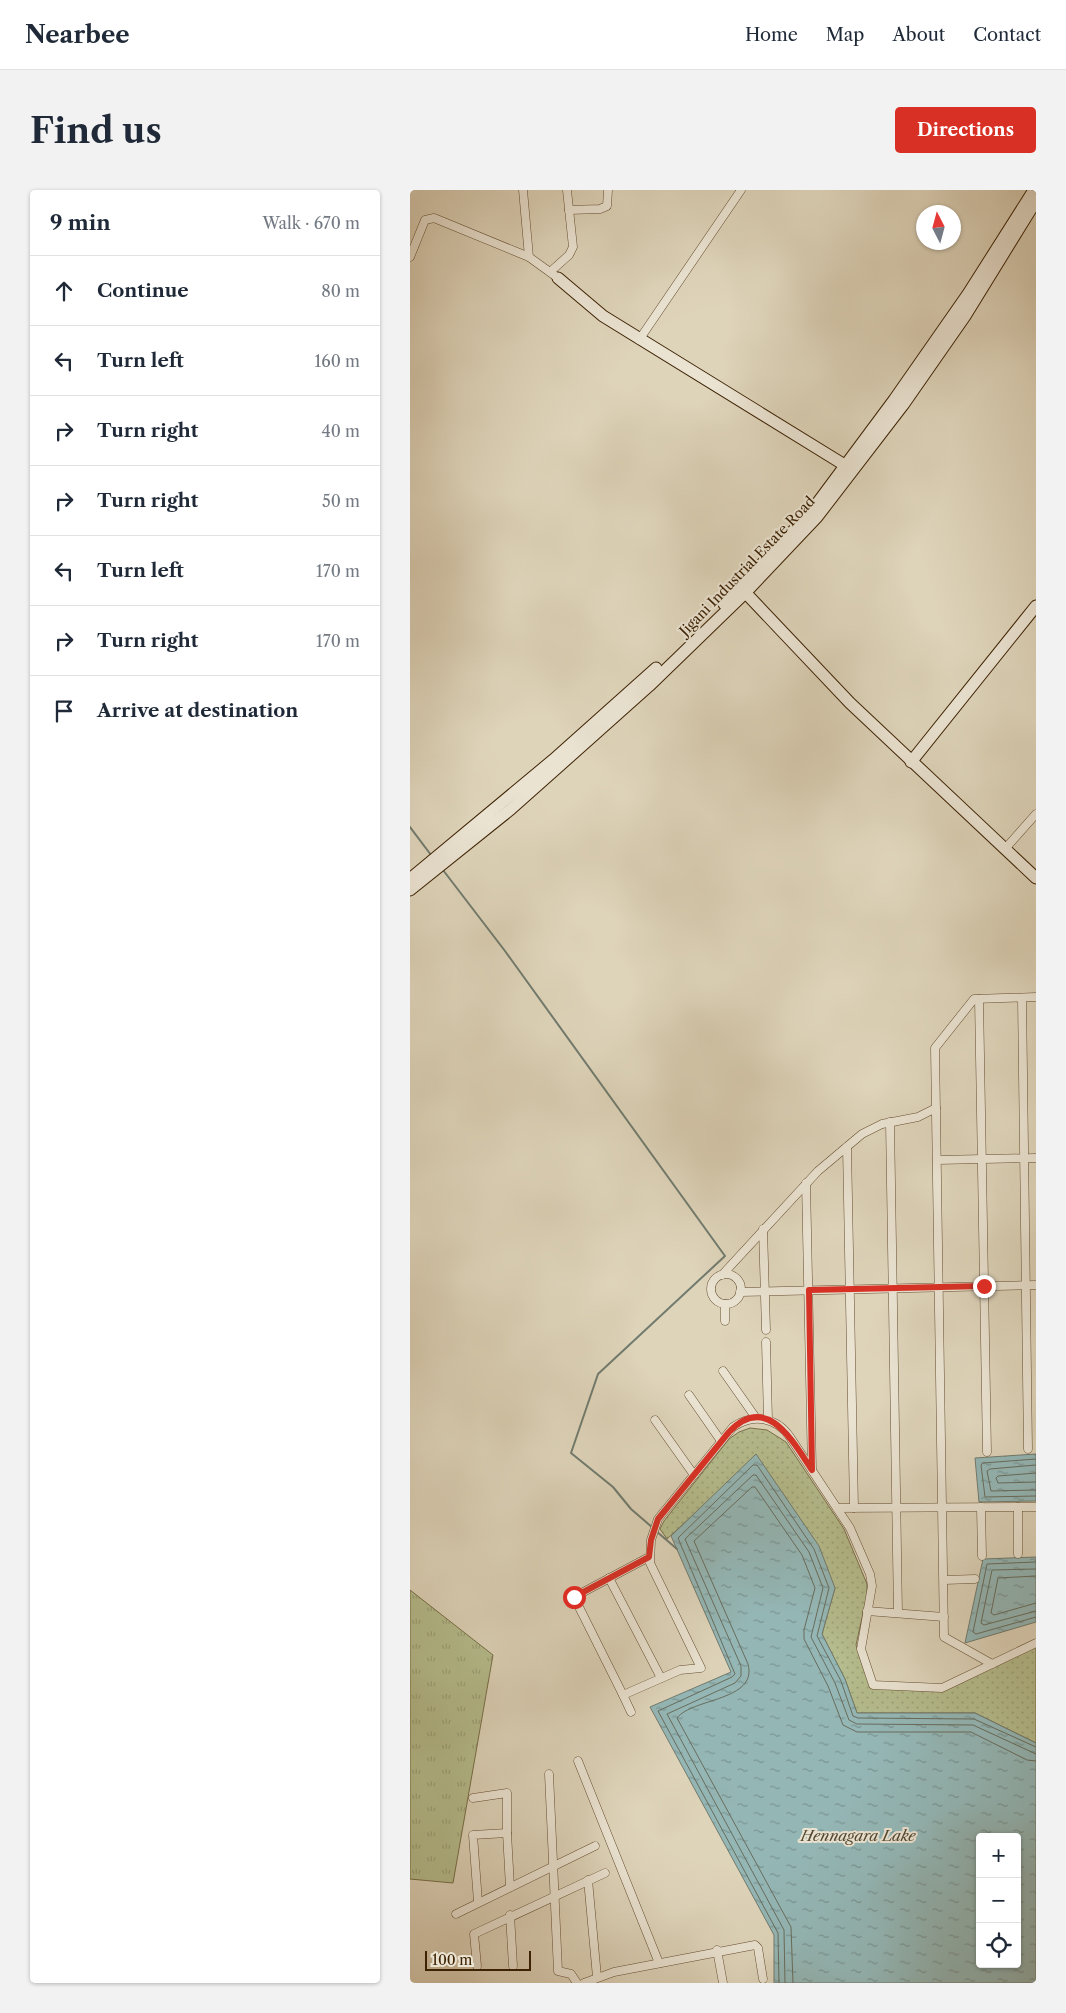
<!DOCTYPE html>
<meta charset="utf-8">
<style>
body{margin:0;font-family:"Libre Caslon Text",serif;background:#f2f2f3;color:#1f2937}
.controls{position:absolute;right:15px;bottom:15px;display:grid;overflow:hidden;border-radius:5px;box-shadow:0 1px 4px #0004}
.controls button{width:45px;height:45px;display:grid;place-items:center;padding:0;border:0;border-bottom:1px solid #e0e1e3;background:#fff;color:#1f2937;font:25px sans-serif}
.compass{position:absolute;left:506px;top:15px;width:45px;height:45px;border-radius:50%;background:#fff;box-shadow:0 1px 4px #0004;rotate:354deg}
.scale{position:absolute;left:15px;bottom:12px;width:106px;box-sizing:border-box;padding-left:5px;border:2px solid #3d2203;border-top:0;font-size:14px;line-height:18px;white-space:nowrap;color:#3d2203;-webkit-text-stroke:4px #eae3d2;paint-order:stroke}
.stop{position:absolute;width:15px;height:15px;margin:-11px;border:4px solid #d93025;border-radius:50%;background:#fff}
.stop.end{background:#d93025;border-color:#fff;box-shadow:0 1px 5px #0008}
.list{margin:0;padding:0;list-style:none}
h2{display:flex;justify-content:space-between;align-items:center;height:65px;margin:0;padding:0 20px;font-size:21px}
h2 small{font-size:16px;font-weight:400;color:#747a83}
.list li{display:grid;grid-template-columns:32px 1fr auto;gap:15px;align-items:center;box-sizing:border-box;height:70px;padding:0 20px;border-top:1px solid #e0e1e3}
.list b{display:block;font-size:19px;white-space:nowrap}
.list em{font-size:16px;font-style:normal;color:#747a83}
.icon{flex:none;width:28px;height:28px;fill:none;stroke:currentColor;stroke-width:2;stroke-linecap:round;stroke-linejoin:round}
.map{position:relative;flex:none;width:626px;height:1793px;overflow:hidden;border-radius:5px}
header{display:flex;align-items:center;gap:30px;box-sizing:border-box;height:70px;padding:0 25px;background:#fff;border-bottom:1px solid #e0e1e3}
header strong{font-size:24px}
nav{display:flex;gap:28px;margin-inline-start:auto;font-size:18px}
.intro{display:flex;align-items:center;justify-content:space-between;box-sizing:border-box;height:120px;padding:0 30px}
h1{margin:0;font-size:35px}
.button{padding:12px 22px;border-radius:5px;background:#d93025;color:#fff;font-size:18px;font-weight:700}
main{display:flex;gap:30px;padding:0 30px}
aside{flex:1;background:#fff;border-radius:5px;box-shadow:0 1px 4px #0004}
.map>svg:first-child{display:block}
</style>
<header>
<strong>Nearbee</strong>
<nav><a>Home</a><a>Map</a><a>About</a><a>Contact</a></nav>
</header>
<div class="intro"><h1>Find us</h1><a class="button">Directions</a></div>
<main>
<aside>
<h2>9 min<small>Walk · 670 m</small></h2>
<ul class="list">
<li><svg class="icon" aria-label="ahead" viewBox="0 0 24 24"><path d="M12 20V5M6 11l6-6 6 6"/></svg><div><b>Continue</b></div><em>80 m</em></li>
<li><svg class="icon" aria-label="left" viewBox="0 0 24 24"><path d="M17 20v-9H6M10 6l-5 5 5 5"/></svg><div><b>Turn left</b></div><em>160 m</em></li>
<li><svg class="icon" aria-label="right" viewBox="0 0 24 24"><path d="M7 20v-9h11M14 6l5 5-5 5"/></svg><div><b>Turn right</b></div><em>40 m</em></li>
<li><svg class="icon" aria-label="right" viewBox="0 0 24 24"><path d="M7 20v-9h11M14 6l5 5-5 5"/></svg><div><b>Turn right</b></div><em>50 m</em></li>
<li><svg class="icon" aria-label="left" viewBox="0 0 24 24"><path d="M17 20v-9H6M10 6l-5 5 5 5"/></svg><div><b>Turn left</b></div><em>170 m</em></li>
<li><svg class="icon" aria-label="right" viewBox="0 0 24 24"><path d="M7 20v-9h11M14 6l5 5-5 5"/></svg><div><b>Turn right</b></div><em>170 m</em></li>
<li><svg class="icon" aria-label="arrive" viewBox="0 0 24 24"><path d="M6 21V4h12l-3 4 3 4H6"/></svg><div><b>Arrive at destination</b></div></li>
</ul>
</aside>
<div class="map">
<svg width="626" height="1793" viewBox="0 0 626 1793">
<defs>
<pattern id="grass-tufts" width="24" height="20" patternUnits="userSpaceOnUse" patternTransform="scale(1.25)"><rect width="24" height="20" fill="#b5bc8d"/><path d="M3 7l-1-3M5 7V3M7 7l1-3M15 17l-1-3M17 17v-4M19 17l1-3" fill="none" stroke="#9da178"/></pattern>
<pattern id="garden-dots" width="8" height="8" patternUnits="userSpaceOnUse" patternTransform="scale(1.25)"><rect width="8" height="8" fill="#b5bc8d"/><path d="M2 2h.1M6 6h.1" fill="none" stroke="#9da178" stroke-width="1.8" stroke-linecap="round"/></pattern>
<pattern id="water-ripples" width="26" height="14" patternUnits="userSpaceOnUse" patternTransform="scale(1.25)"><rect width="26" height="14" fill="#94b7b6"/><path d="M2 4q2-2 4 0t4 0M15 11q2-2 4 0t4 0" fill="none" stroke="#7a9492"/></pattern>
</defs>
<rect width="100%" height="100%" fill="#ded4ba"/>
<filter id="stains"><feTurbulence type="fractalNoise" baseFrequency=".004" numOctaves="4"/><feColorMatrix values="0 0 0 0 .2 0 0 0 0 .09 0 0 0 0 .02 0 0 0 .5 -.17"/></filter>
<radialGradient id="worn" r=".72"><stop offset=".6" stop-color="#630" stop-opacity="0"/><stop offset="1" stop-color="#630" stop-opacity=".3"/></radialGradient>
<polygon fill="url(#grass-tufts)" stroke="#796f48" points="0,1400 83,1465 43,1693 0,1689"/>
<polygon fill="url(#garden-dots)" stroke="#796f48" points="340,1238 357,1240 376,1252 434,1339 457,1394 457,1405 446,1455 462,1498 531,1500 626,1456 626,1553 565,1523 447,1523 435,1489 412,1444 425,1398 345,1265 331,1281 257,1349 250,1339 254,1331 319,1249 329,1242"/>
<g fill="url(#water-ripples)" stroke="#717b6e" fill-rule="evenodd">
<path d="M346 1264 409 1356 425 1398 412 1444 435 1489 447 1523H565L626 1553V1793H364V1745L240 1517 321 1482 261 1346ZM570 1647H607V1774H570Z"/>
<polygon points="626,1264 626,1311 569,1312 565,1268"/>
<polygon points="626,1367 626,1432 555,1453 573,1369"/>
</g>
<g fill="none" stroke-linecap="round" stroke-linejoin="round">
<g stroke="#686c5c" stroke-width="1">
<polyline points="626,1269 573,1273 571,1275 575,1307 626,1306"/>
<polyline points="626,1275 580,1279 577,1281 581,1301 626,1300"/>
<polyline points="626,1283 588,1286 586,1288 588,1293 626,1292"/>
<polyline points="626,1372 577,1374 563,1442 566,1444 626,1427"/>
<polyline points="626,1379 582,1380 571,1433 574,1435 626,1421"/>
<polyline points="626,1386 588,1388 581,1423 584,1425 626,1413"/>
<polyline points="369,1793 368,1743 248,1521 322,1487 325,1484 268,1348 343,1275 347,1275 404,1359 419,1398 407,1446 431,1491 443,1526 448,1528 564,1529 626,1557"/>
<polyline points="375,1793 374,1740 257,1524 325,1493 331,1486 331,1476 275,1349 343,1285 346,1285 399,1362 413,1398 401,1447 425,1493 439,1530 447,1534 563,1535 626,1564"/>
<path d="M383 1793 381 1737 267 1528C282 1508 348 1511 338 1474L284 1351 342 1297H345L392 1365 405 1398 394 1440V1449L418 1496 433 1535 447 1542H561L617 1570 626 1571"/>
</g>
<g stroke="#717b6e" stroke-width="2">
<polyline points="0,637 21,665"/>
<polyline points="33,680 95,761 315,1066 188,1184 161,1263 203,1297 221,1319 243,1338"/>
<polyline points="246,1341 267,1359"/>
</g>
<g stroke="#654e31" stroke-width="9">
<g id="street">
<polyline points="113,0 119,67 148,88"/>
<polyline points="159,20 190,19 197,16 198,0"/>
<polyline points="0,67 15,30 24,28 119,67"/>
<polyline points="140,82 159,65 163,57 157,0"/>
<polyline points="229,150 331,0"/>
<polyline points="595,659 626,624"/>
<polyline points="612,808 618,1259"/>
<polyline points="569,809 577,1262"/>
<polyline points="480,932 488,1423"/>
<polyline points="437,957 444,1318"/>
<polyline points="527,970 626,968"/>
<polyline points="396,993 402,1280"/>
<polyline points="353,1039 356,1140"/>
<circle cx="316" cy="1099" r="15"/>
<polyline points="312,1085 408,981 452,944 472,934 508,927 526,918"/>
<polyline points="330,1102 626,1095"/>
<polyline points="315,1114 315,1131"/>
<polyline points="356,1152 358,1230"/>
<polyline points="313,1181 346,1228"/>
<polyline points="279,1205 311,1251"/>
<polyline points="245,1230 284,1285"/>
<polyline points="571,1317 572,1366"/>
<polyline points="608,1317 608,1364"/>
<polyline points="427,1318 626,1317"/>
<path d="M239 1367 164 1407 213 1505 270 1480 291 1478 240 1373 241 1350 248 1329 323 1237C343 1223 366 1227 380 1247L440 1338 460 1384 462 1396 451 1459 463 1495 532 1498 626 1453"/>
<polyline points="199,1388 251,1488"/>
<polyline points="534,1390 565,1389"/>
<polyline points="457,1421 534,1427"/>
<polyline points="582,1474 534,1447 525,858 564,809 626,807"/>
<polyline points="213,1505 221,1522"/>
<polyline points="168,1571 249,1773"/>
<polyline points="139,1584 148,1781 161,1784 167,1793"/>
<polyline points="63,1608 97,1603 97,1643 63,1645 68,1712"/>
<polyline points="97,1643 100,1697"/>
<polyline points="178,1690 187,1787"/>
<polyline points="46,1724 185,1656"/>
<polyline points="100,1725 103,1776"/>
<polyline points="307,1760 313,1793"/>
<polyline points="67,1776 64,1744 195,1683"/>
<polyline points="174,1793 204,1782 345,1755 348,1758 353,1789"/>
</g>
</g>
<g stroke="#3d2203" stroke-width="13">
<g id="secondary">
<polyline points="148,88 193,126 441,279"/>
<polyline points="331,398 440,513 626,688"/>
<polyline points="314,414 400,323 484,210 558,104 624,0"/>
<polyline points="501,572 626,416"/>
<polyline points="0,689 143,570 246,478"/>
<polyline points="0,700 101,619 239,496 336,402 407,327 493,215 555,126 626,11"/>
</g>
</g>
<use href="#street" stroke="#eae3d2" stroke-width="8"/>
<use href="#secondary" stroke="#eae3d2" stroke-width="11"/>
</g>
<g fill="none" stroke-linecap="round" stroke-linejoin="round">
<path stroke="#d93025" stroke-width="6" d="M164 1407 239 1367 241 1350 248 1329 319 1242C357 1202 383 1252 402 1280L399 1100 574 1096"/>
</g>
<g text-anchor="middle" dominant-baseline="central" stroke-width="4" stroke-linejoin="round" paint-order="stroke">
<g font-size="14" fill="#3d2203" stroke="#eae3d2">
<text transform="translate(337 376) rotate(-46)">Jigani Industrial Estate Road</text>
</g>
<g font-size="15" font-style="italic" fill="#534730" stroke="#eae3d2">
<text x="448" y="1645">Hennagara Lake</text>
</g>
</g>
<rect width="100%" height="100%" filter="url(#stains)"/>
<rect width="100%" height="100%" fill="url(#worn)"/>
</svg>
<div class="controls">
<button>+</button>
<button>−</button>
<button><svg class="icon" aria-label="locate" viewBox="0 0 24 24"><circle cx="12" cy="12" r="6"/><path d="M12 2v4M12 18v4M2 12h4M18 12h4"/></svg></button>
</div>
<svg class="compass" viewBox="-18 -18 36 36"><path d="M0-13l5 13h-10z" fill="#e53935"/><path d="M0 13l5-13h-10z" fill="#747a83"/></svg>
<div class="scale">100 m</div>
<div class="stop" style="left:164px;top:1407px"></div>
<div class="stop end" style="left:574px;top:1096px"></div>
</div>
</main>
